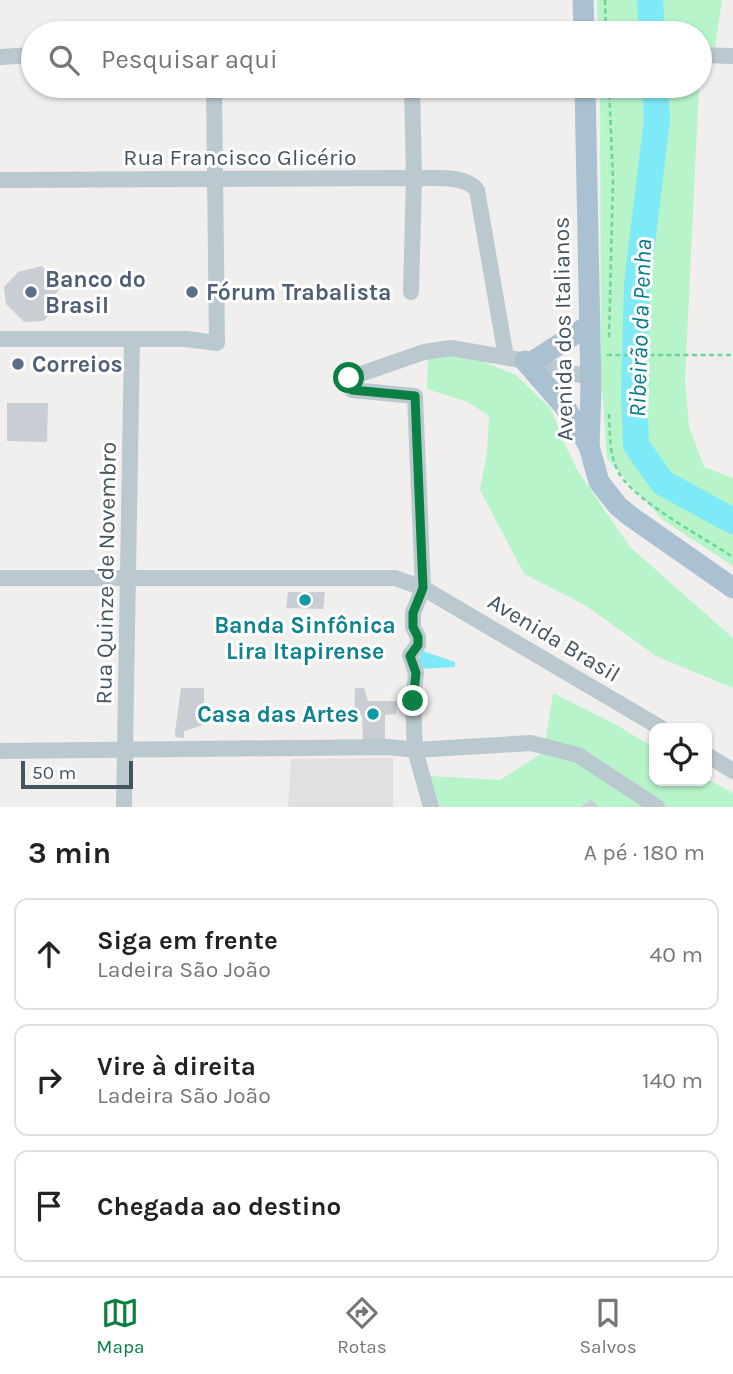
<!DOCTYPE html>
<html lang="pt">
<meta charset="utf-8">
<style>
body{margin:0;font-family:Karla,sans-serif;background:#f6f6f6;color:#222}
.controls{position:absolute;right:21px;bottom:21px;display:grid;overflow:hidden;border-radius:14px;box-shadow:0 2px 5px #0004}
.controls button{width:63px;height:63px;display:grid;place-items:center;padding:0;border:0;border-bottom:2px solid #e0e0e0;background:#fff;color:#222;font:35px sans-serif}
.scale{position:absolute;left:21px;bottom:18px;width:112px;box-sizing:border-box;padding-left:7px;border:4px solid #44545e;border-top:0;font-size:19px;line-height:24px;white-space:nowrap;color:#44545e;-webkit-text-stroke:5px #fff;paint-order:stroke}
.stop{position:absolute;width:21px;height:21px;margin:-16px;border:5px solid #0b8043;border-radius:50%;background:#fff}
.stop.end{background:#0b8043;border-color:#fff;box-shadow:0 2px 7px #0008}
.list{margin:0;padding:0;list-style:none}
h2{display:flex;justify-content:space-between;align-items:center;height:91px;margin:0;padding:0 28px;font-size:30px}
h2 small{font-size:23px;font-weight:400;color:#767676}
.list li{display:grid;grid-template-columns:46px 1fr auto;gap:21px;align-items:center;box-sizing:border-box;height:112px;margin:0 14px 14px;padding:0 14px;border:2px solid #e0e0e0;border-radius:14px}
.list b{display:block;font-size:26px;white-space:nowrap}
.list p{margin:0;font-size:23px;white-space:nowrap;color:#767676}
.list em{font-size:23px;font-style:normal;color:#767676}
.icon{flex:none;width:38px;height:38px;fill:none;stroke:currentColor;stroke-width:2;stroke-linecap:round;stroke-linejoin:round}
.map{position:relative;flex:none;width:733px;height:807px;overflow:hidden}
.search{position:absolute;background:#fff;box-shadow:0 2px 5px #0004;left:21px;right:21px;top:21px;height:77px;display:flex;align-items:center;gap:18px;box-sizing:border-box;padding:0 24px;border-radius:38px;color:#767676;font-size:26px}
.sheet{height:469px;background:#fff}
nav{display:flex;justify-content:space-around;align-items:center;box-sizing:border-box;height:98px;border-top:2px solid #e0e0e0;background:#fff;font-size:19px;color:#767676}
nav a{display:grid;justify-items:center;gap:4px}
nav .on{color:#0b8043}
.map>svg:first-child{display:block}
</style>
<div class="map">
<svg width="733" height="807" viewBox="0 0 733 807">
<rect width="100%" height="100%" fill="#f1eeee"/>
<polygon fill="#e2dfe0" points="393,758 393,807 288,807 291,759"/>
<g fill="#b7f4c9">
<polygon points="597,0 722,0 715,47 700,46 700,33 598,33"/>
<polygon points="600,86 699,86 685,380 689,426 704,467 733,478 733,566 663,520 607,458 601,374"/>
<polygon points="444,350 479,360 516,375 551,409 566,447 579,473 630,547 733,638 733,688 656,656 585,605 524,574 480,490 487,453 489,416 468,402 427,389 428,355"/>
<polygon points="553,693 615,724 654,748 654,781 707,781 707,779 733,793 733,807 440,807 430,776 500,780 544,752"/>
</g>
<polygon fill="#7ee9f7" points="420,650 455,662 455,667 419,669"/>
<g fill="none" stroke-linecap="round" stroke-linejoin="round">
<g stroke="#7ee9f7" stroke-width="26">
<polyline points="650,0 652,33"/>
<polyline points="655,86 657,120 637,284 634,391 636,445 663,483 733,521"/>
</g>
</g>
<g fill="#c9ced4">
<polygon points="42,266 61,286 54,297 62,304 43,321 24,322 6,304 4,287 18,272"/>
<polygon points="7,403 48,403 47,442 7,441"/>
<polygon points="288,592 325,592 323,609 286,608"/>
<polygon points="181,688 204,688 204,725 184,731 184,738 175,737 175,732"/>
<polygon points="355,688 364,688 368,701 397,701 396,714 385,715 385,740 363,740 362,715 354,716"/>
<polygon points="591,799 598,807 581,807"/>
</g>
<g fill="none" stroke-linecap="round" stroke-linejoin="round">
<g stroke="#6bd697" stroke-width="2.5" stroke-dasharray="5 3.5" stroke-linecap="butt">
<polyline points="605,0 606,33"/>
<polyline points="609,86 613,179 609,338"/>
<polyline points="607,355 733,355"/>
<path d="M609 414C610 434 609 456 619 473 636 502 703 537 733 557"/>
</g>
<g stroke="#bac8cf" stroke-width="16">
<polyline points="700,55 733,56"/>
<polyline points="0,57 33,55"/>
<path d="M0 180 414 178C432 179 465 174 477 190L506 357"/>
<polyline points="411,292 414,178 412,86"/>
<polyline points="0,339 186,339 217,343 214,86"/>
<polyline points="0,578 395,578 423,588 661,728"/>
<polyline points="0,751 389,747 415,750 531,743 578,755 657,807"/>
<polyline points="707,755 733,771"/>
<polyline points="124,807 132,340"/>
<polyline points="431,807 415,750 413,701 416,673 410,655 418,645 418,637 413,627 413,613 423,588 415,396 352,390 346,382 349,378 424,352 451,348 532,362 591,378"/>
</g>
<g stroke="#aac1d1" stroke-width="21">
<polyline points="583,0 584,33"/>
<polyline points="585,86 591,389 589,446 599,482 618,506 630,516 733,588"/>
<polyline points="525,361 565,407 589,446"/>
<polyline points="532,362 589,325"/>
</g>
</g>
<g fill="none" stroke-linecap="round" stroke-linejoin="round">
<polyline stroke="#0b8043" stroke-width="9" points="349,378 346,383 352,390 415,396 423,588 413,613 413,627 418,637 418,645 410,656 416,673 413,701"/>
</g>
<g fill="#5c6f8a" stroke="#fff" stroke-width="2.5">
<circle cx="31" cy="292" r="7"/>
<circle cx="192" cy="292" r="7"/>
<circle cx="18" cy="364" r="7"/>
</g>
<g fill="#0f9aa8" stroke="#fff" stroke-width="2.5">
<circle cx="305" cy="600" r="7"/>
<circle cx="373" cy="714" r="7"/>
</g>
<g text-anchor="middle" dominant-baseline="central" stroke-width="6" stroke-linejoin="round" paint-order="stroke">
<g font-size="23" fill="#44545e" stroke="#fff">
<text x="240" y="157">Rua Francisco Glicério</text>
<text transform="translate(563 329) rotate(-91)">Avenida dos Italianos</text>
<text transform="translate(106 573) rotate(-89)">Rua Quinze de Novembro</text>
<text transform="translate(554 638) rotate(31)">Avenida Brasil</text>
</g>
<g font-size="23" font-weight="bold" fill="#4e5e75" stroke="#fff" text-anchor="start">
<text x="45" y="279">Banco do<tspan x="45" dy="26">Brasil</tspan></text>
<text x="206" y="292">Fórum Trabalista</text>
<text x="32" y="364">Correios</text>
</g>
<g font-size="23" font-weight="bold" fill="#0d838f" stroke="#fff">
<text x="305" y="625">Banda Sinfônica<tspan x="305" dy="26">Lira Itapirense</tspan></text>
<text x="359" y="714" text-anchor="end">Casa das Artes</text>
</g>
<g font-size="24" font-style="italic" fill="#047c8c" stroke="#fff">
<text transform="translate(640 328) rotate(-88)">Ribeirão da Penha</text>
</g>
</g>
</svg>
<div class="controls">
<button><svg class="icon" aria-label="locate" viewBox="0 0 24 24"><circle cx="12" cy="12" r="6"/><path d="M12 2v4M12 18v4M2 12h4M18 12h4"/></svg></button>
</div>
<div class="scale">50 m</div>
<div class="stop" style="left:349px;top:378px"></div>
<div class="stop end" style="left:413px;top:701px"></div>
<div class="search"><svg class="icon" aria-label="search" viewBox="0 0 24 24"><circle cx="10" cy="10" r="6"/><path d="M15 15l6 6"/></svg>Pesquisar aqui</div>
</div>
<section class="sheet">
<h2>3 min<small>A pé · 180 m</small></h2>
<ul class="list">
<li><svg class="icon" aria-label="ahead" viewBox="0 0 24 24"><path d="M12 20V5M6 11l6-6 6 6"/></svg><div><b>Siga em frente</b><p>Ladeira São João</p></div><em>40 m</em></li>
<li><svg class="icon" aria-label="right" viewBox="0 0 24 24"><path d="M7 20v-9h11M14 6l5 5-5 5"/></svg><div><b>Vire à direita</b><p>Ladeira São João</p></div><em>140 m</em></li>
<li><svg class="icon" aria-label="arrive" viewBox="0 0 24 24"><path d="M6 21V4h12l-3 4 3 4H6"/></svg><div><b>Chegada ao destino</b></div></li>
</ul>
</section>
<nav>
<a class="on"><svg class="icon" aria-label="map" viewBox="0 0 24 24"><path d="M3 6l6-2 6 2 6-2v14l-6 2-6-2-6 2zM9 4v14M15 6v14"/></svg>Mapa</a>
<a><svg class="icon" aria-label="directions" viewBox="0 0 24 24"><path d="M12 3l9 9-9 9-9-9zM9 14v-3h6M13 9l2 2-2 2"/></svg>Rotas</a>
<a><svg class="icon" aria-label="saved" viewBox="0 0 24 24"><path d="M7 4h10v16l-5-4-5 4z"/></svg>Salvos</a>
</nav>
